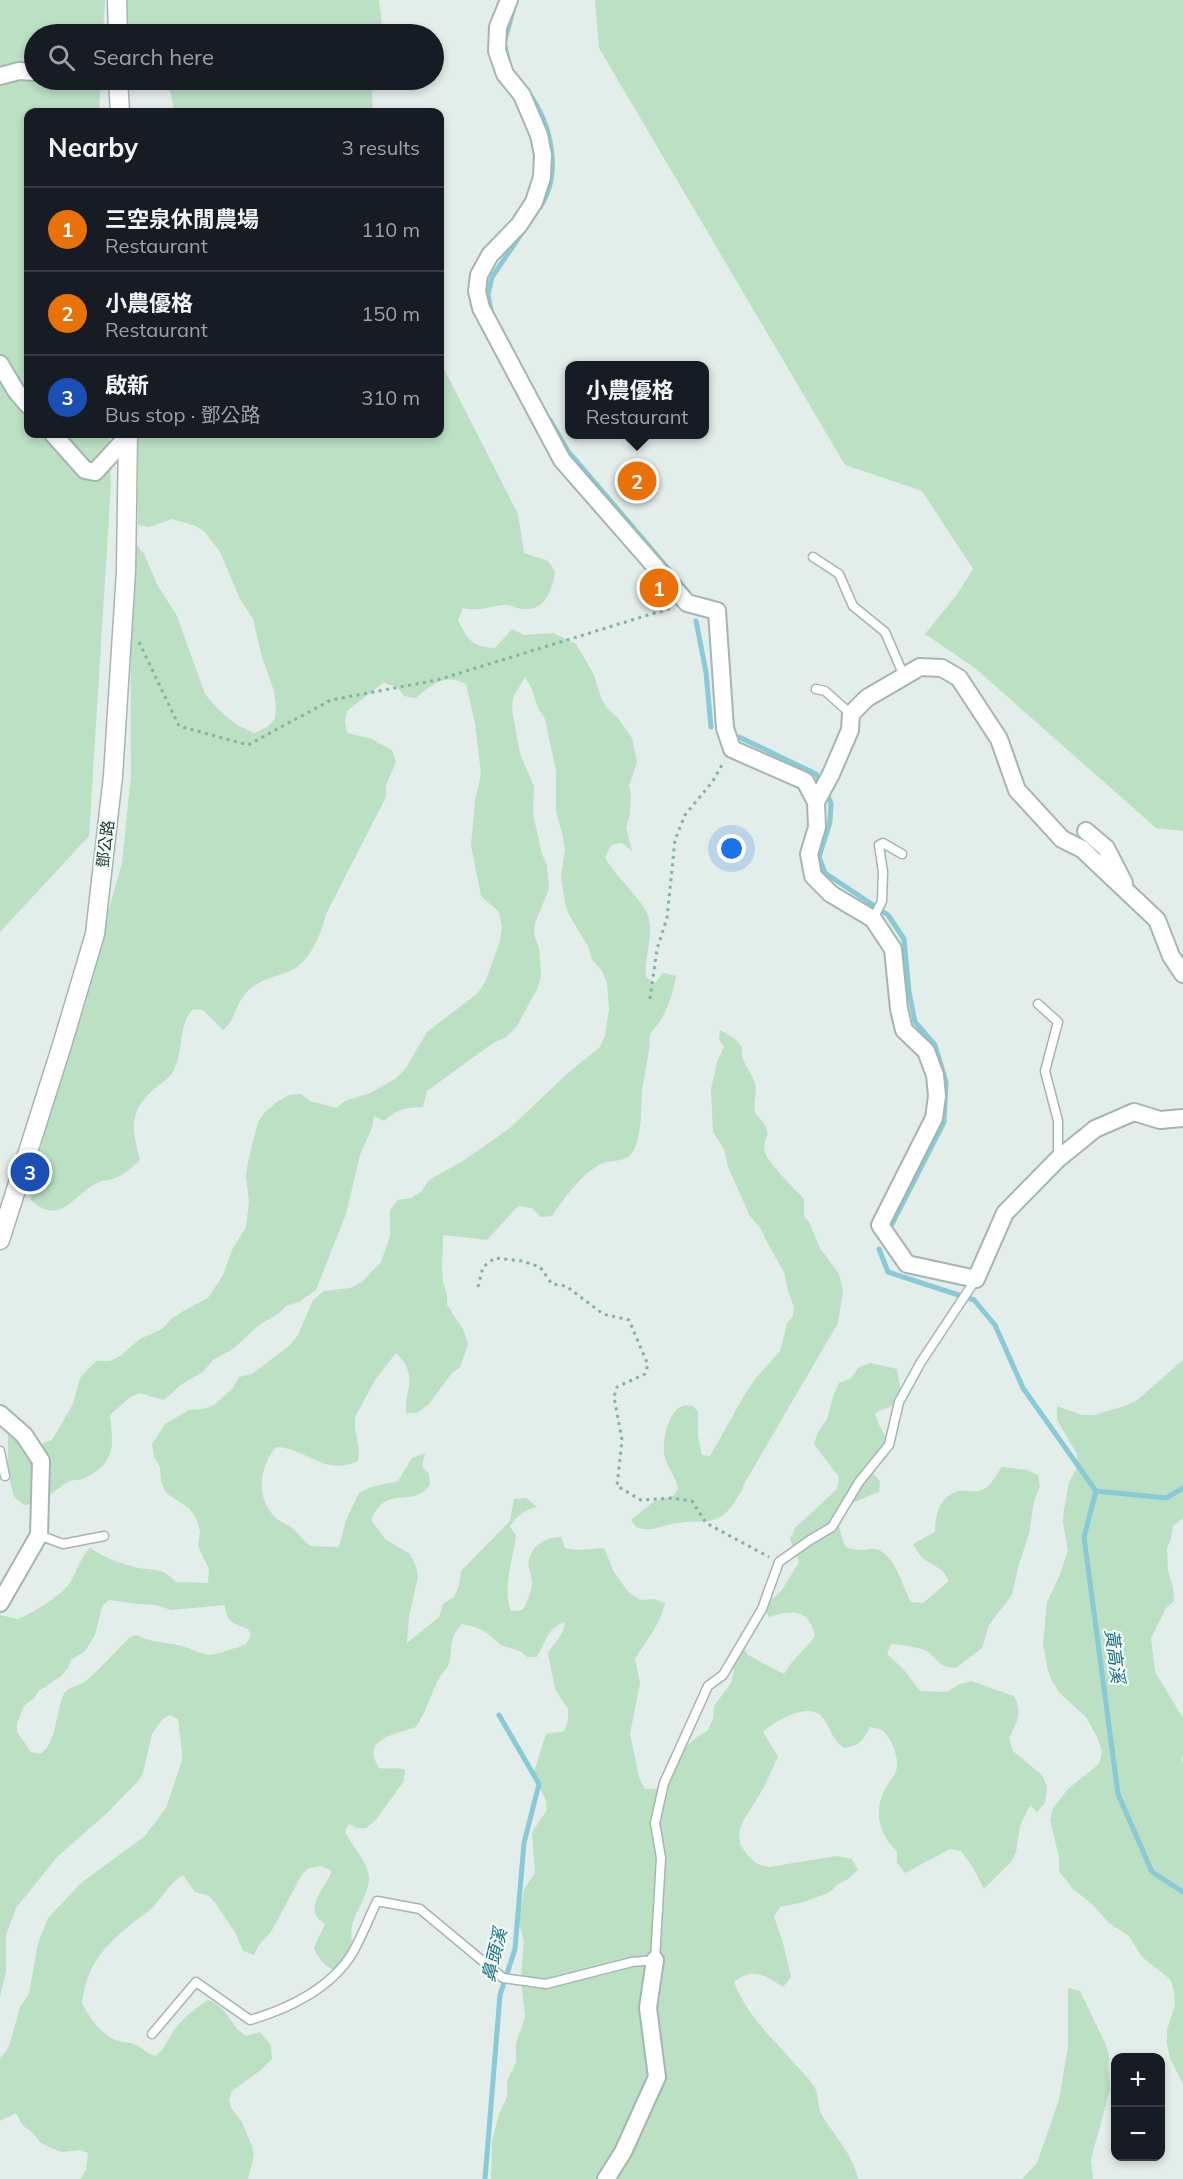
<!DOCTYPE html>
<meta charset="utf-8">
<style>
body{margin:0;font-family:Mulish,"Noto Sans TC",sans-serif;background:#242831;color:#f1f3f6}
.controls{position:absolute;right:18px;bottom:18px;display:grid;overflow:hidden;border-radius:12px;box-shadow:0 3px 9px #0003}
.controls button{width:54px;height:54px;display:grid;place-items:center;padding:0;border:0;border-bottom:2px solid #363941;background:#171b24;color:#f1f3f6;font:30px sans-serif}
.you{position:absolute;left:732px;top:849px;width:21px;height:21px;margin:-15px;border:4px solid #fff;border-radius:50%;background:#1a73e8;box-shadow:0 0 0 9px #1a73e833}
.badge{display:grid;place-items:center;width:39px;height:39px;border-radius:50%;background:#f97b56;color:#fff;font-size:20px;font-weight:700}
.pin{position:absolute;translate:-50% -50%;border:3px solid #fff;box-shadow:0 2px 6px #0006}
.popup{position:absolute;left:565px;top:361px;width:144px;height:78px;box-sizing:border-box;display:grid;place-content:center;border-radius:12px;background:#171b24;filter:drop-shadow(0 2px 4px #0005);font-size:20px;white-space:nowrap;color:#9ea1a6}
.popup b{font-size:22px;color:#f1f3f6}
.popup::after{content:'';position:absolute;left:50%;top:100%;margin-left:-12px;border:12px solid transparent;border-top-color:#171b24}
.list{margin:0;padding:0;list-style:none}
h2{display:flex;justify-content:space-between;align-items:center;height:78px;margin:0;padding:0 24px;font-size:26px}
h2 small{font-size:20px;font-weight:400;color:#9ea1a6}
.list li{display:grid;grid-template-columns:39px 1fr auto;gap:18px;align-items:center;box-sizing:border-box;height:84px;padding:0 24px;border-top:2px solid #363941}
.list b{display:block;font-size:22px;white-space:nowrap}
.list p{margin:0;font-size:20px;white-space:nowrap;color:#9ea1a6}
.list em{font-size:20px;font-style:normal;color:#9ea1a6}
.icon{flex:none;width:33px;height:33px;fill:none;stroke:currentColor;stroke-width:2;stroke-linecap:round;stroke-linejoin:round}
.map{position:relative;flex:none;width:1183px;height:2179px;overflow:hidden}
.search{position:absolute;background:#171b24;box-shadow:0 3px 9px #0003;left:24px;top:24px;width:420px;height:66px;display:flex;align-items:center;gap:15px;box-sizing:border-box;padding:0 21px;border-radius:33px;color:#9ea1a6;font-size:22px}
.panel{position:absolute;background:#171b24;box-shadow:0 3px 9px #0003;left:24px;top:108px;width:420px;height:330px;border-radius:12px}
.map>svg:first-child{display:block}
</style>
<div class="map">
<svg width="1183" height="2179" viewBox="0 0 1183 2179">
<rect width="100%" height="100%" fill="#e3ede9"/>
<g fill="#bbe0c4" fill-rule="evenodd">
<polygon points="0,0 105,0 103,34 34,34 34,80 101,80 99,112 28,112 28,434 109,434 111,484 89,836 0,932"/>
<polygon points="128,0 379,0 383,34 124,34"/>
<polygon points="595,0 1183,0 1183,831 1156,828 975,668 925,634 956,596 973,569 922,491 845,465 599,48"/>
<polygon points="165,80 371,80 373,112 174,112 171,94"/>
<path d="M440 361 518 514 524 553 548 561 555 571C553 589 545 612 522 609 515 608 511 604 504 605 489 606 479 612 463 608L458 620C468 640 472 647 495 648L512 629 524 635 553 633 576 644 594 675 601 698 607 708 617 717 632 738 637 762 629 786 631 795 630 815 626 827 632 851 622 843 611 845 605 857C614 876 646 902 649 919 653 938 644 958 646 977L655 983 663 973 676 976C672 998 665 1018 650 1034 650 1051 646 1067 643 1084 640 1103 644 1143 629 1156 621 1163 609 1159 599 1165 579 1177 565 1197 552 1216L541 1217 532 1208 518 1206 487 1240 443 1235 442 1270 443 1282 447 1294V1305L463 1329 468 1344 460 1367 451 1374 429 1404 417 1413H406C405 1388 419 1375 396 1353L375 1380 355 1417V1428L359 1450 358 1461C325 1477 307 1448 276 1447 260 1466 255 1496 274 1516 278 1521 284 1523 290 1526 297 1532 303 1540 310 1546L339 1547 346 1520 359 1493 371 1487 398 1481 412 1458 425 1453 422 1466 429 1474 430 1485C411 1510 388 1482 371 1520L385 1539 410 1554 416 1566 418 1577 409 1616 407 1643 439 1617 443 1604 454 1597 459 1585 461 1571 510 1521 514 1499 526 1498 537 1507C524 1510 518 1515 510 1526L516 1536C513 1560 502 1587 511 1611L523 1610C526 1603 532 1591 532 1583 532 1575 527 1568 529 1560 533 1544 547 1537 561 1537L565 1548C579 1552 590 1548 604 1548L614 1572 629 1593 640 1600 654 1599 665 1603C660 1626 646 1640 635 1659L640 1683 630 1734 639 1777 645 1789H659L678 1754 697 1737 707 1731 713 1719 714 1706 731 1683 734 1671 733 1657 742 1646 748 1655 784 1674C792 1659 805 1650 815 1636 809 1608 792 1610 769 1617L764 1607 782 1590 799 1562 790 1539 795 1528 837 1489 839 1477 814 1444 818 1432 827 1419 834 1394 839 1383 851 1378 859 1367 870 1363 897 1369 901 1393 898 1403 875 1413 878 1423 889 1443 876 1461 872 1473 880 1481 879 1492C847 1505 828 1508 846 1547 851 1548 856 1550 860 1550 865 1551 870 1548 875 1549 895 1553 902 1586 911 1602L923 1603 949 1581 943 1571 922 1558 913 1544 935 1532C935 1515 940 1494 960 1491 969 1490 975 1494 984 1489 991 1486 997 1473 1002 1467L1027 1470 1038 1475 1040 1486 1034 1501 1029 1534 1019 1564 1012 1595 989 1625 982 1648 956 1668C938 1666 941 1663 928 1652 923 1648 899 1644 891 1644L887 1654 904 1670 920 1691 947 1692 958 1685 971 1681 1014 1696C1023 1712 1017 1723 1009 1738L1013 1751 1042 1775 1047 1786 1045 1803 1037 1812 1030 1805 1020 1826 1016 1852 1011 1862 984 1889 972 1866 961 1851 950 1849 905 1873 897 1863V1851C879 1836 874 1812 884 1791 888 1783 897 1774 897 1766 898 1755 891 1738 883 1731 880 1728 874 1728 870 1727 864 1740 859 1746 844 1748 830 1737 832 1729 822 1717 808 1701 775 1721 763 1732L778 1757 763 1789 743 1821 739 1832 740 1844 747 1855 757 1864 769 1867 837 1856 852 1859 858 1870 848 1879 838 1884 830 1892 804 1902 780 1907 774 1917 782 1939 791 1977 783 1987C764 1975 754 1967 734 1982 746 2014 772 2038 794 2063 801 2071 810 2079 815 2088 819 2096 817 2107 822 2115 834 2136 853 2154 858 2179H491L492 2141 499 2114 507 2097V2081L516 2062V2043L525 2017 521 1978 524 1941 519 1923 524 1889 535 1873 532 1832 547 1810 546 1800 533 1775 546 1734 564 1731 568 1721V1709L555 1689 548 1653C555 1642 564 1635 565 1622 548 1627 545 1643 537 1657H527L520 1651 501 1645 487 1633 478 1628 462 1624C446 1639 455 1651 447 1668 446 1669 442 1674 441 1675 431 1692 427 1711 416 1727 397 1734 360 1738 379 1768 389 1770 396 1766 405 1770L404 1781 375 1821 366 1828H356L349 1824 345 1831C351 1846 368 1861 369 1877 369 1896 356 1909 352 1926 350 1936 354 1951 349 1958 346 1963 339 1967 334 1970 324 1966 317 1957 314 1947L325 1924C301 1909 324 1891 332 1871L321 1866 309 1868 302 1874 271 1932 258 1946 254 1955 243 1951 235 1932 215 1903 209 1896 195 1892 183 1875C170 1882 162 1898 151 1909 145 1915 136 1919 129 1926 102 1948 86 1968 82 2003 90 2019 103 2038 122 2042 127 2043 131 2042 136 2045 145 2049 144 2053 156 2056 166 2048 168 2038 175 2029 184 2017 196 2008 208 2000 229 2007 228 2025 246 2036L260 2032 271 2045 272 2059 261 2070 232 2091 229 2100 232 2109 242 2122 252 2146 254 2155 248 2179H80L86 2170 88 2153 80 2150 62 2152 51 2148 41 2143 31 2131 23 2126 16 2113 0 2121V2058L6 2051 10 2043 20 2007 29 1994 38 1943 48 1918 81 1883 145 1836 166 1808 182 1760V1752L178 1719 170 1715 162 1720 152 1734 143 1773 139 1780 107 1813 57 1857 16 1908 6 1935V1972L0 1997V1615L18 1619C34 1612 62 1596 71 1581 78 1569 80 1558 90 1548 103 1557 122 1564 138 1568 155 1571 162 1567 176 1582L208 1583 209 1569 198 1546 200 1531 196 1518 189 1508 166 1493 161 1481 160 1467 154 1457 152 1444 165 1424 189 1410 203 1409 214 1405 233 1388 239 1377 252 1374 290 1345 298 1335 313 1300 324 1291 350 1288 362 1282 381 1262 390 1236V1210L398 1200 411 1198 421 1192 429 1180 463 1161 510 1128 569 1072 599 1048 605 1036 609 1009 607 983 602 971 592 959 588 946 569 915 565 903 561 877 565 849 563 837 556 811V771L545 719 538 708 531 687 525 677 513 697 512 709 520 754 534 786 533 814 542 854 547 865 549 889 535 923 534 935 539 948 541 975 538 987 517 1026 506 1037 493 1043 427 1091 423 1107C406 1107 396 1110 384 1121L374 1116 372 1128 360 1155 346 1214 316 1290 299 1302 286 1306 279 1313 259 1325 233 1349 213 1360 203 1372 182 1384 164 1400 139 1393 129 1398 110 1415C113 1446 117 1461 85 1478 79 1481 74 1479 68 1482 53 1491 41 1504 24 1505L14 1497 8 1472V1430L38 1445 52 1440 73 1404 80 1378 88 1369 97 1361H110L120 1356 140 1339 162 1329 171 1319 185 1310 208 1298 223 1275 232 1250 246 1227 249 1202 246 1176 248 1162 258 1122 265 1112 277 1102 289 1095 301 1094 310 1101 336 1108 345 1101 370 1093 395 1079 406 1068 427 1032 478 993 486 980 500 941 502 926 499 912 481 896 471 845 475 801 481 774 475 723 466 684C445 673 433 684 416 698L404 696 397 687 383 683 347 711 345 722 347 733 372 739 392 750 396 762 386 785V797L326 914C322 932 311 959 294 969 279 977 260 978 248 991 235 1003 237 1018 223 1030L203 1010 193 1009C177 1027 184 1050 174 1070 170 1078 161 1083 154 1089 128 1112 132 1129 140 1160 132 1168 124 1175 113 1179 109 1180 103 1180 99 1182 74 1193 61 1228 31 1200L30 1186 122 863 131 775 130 536 144 554 158 586 177 616 205 694C219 711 233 725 254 733L267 727 275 719 276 707 274 691 262 657 253 619 240 599 220 552 205 532 196 526 172 519 149 527 138 525V434H440ZM109 1600 138 1604 156 1605 171 1610 225 1605C225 1621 234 1624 248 1629L251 1636C250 1637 247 1642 246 1644 243 1646 214 1655 210 1655 201 1654 191 1649 182 1646 166 1642 151 1643 136 1635L129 1638C115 1652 101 1668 86 1681 78 1687 67 1686 63 1696 56 1713 56 1745 40 1754L31 1752 17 1732V1723L24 1706 34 1698 39 1691 61 1676 68 1668 71 1660 85 1651 95 1635 102 1606Z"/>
<path d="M720 1030 735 1039 742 1047C740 1064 754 1073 756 1088 756 1096 753 1104 755 1113L765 1125 768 1134C765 1140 763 1146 765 1153 771 1166 793 1187 804 1199V1216L809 1222 820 1248 839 1274 843 1291 838 1323 744 1484C742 1491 739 1495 735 1501 719 1528 703 1519 677 1523 660 1525 654 1533 636 1527L631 1520 653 1502 673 1496 678 1489C676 1476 668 1469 665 1458 661 1444 668 1410 683 1406 684 1405 693 1406 693 1406L698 1412V1436L702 1455 710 1456 745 1394 756 1378 780 1351 787 1324 793 1316 794 1307 788 1291 784 1272 769 1246 761 1229 750 1216 728 1167 724 1149 713 1132 711 1089 717 1062 724 1047 719 1039Z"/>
<polygon points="1183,1360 1183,1518 1173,1526 1171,1539 1167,1548 1168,1571 1173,1587 1174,1601 1166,1608 1151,1638 1155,1672 1183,1718 1183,1755 1181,1759 1183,1763 1183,2084 1170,2058 1167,2044 1167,2030 1175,2005 1174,1991 1170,1979 1142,1957 1129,1936 1109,1923 1092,1904 1073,1889 1059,1871 1059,1857 1050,1820 1053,1808 1069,1788 1099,1764 1102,1752 1098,1739 1086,1717 1059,1692 1052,1681 1048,1671 1043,1644 1047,1602 1059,1577 1068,1550 1063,1523 1064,1510 1069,1482 1077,1468 1077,1454 1057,1420 1057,1406 1082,1415 1095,1415 1124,1406 1136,1401"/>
<polygon points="1068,1988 1080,1991 1106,2045 1109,2056 1108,2067 1110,2090 1091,2159 1093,2179 1022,2179 1037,2163 1059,2100 1068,2046"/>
</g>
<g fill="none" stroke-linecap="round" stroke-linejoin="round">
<g stroke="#88cad5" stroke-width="5">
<polyline points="508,59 504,43 514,7"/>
<path d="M528 92C551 123 563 173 540 207"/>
<polyline points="492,315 488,295 492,277 524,230"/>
<polyline points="550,420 568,451 689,593"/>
<polyline points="696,621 706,672 711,727"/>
<polyline points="739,737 816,774 821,784"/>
<polyline points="826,792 831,803 830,822 819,857 825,873 888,915 904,939 909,992 915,1022 935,1045 946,1082 944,1122 892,1224"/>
<polyline points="879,1249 888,1272 974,1300 995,1325 1023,1388 1096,1491"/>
<polyline points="1096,1491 1084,1537 1118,1794 1152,1872 1183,1892"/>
<polyline points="1096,1491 1166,1498 1183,1488"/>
<polyline points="485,2179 500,1995 515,1949 524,1843 539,1784 499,1715"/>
</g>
<g stroke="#a5b6b0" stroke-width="11">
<g id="service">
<polyline points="813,557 839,574 853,606 885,632 904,676"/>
<polyline points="816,689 825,691 851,714"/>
<polyline points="873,919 882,901 883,872 879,845 883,843 902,854"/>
<polyline points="1038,1004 1058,1022 1045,1071 1058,1121 1058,1159"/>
<polyline points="0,1451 5,1476"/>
<polyline points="39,1535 63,1544 104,1536"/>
<path d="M152 2034 196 1982 250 2020C288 2009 332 1988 353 1952 362 1936 369 1918 377 1901L420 1909 503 1978 546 1984 632 1962 655 1960 661 1858 655 1823 664 1783 708 1686 723 1675 762 1609 779 1562 810 1540 832 1527 859 1482 889 1445 899 1402 921 1362 976 1279"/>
</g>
</g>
<g stroke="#a5b6b0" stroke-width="20">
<g id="minor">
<polyline points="509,0 498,27 497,51 505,74 522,95 539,135 543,155 542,177 534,202 519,225 490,255 479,275 477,291 481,308 562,460 687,603 717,611 725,728 732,749 805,781 816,802 817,827 809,854 813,876 831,894 873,919 893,949 899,1009 904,1030 926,1051 935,1075 937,1096 934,1118 880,1225 907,1264 976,1279 1005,1213 1058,1159 1095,1129 1134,1112 1160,1120 1183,1118"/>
<polyline points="0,76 19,71 34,72"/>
<polyline points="0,364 16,391 28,405"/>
<polyline points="53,434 85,470 95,472 128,436"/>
<polyline points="816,802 831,774 850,730 851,714 867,698 920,667 942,668 959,678 999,739 1017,790 1062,839 1082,849 1157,920 1171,956 1183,974"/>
<polyline points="1086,831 1106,848 1124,883"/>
<polyline points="0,1414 24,1435 41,1461 39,1535 0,1603"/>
<polyline points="606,2179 623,2152 657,2077 648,2008 655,1960"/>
</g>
</g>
<g stroke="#a5b6b0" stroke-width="21">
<g id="tertiary">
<polyline points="117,0 118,34"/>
<polyline points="118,80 120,112"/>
<polyline points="0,1240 62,1045 95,934 113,776 126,571 128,434"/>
</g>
</g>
<g stroke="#82b3a3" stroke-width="3" stroke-dasharray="3 4.5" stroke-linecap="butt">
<polyline points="139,642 179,726 248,745 331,700 437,680 671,608"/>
<polyline points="650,999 657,949 667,918 675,840 685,815 713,781 723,763"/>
<polyline points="478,1287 483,1267 495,1258 522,1261 540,1267 552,1284 566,1286 603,1314 629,1320 648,1365 645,1374 617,1387 614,1397 622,1440 617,1486 641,1500 672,1498 692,1501 706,1523 769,1557"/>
</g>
<use href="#service" stroke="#fff" stroke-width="8"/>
<use href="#minor" stroke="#fff" stroke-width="16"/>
<use href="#tertiary" stroke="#fff" stroke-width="18"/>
</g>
<g text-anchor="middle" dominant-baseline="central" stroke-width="4.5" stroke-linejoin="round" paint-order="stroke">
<g font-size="16" fill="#214037" stroke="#f4faf7">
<text transform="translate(105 844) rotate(-83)">鄧公路</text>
</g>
<g font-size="18" font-style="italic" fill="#18707f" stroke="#f4faf7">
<text transform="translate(1115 1656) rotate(83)">黃高溪</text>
<text transform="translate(494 1955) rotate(-76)">鼻頭溪</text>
</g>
</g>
</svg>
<div class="controls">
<button>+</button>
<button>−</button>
</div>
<div class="you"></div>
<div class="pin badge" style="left:659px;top:588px;background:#e8710a">1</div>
<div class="pin badge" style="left:637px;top:481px;background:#e8710a">2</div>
<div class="popup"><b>小農優格</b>Restaurant</div>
<div class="pin badge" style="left:30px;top:1172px;background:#1a4fb4">3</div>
<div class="search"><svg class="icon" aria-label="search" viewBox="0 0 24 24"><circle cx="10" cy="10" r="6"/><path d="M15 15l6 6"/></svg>Search here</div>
<section class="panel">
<h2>Nearby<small>3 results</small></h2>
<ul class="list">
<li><span class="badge" style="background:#e8710a">1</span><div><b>三空泉休閒農場</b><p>Restaurant</p></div><em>110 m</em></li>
<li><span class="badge" style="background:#e8710a">2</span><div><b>小農優格</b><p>Restaurant</p></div><em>150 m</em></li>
<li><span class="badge" style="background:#1a4fb4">3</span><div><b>啟新</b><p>Bus stop · 鄧公路</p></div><em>310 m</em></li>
</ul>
</section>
</div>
